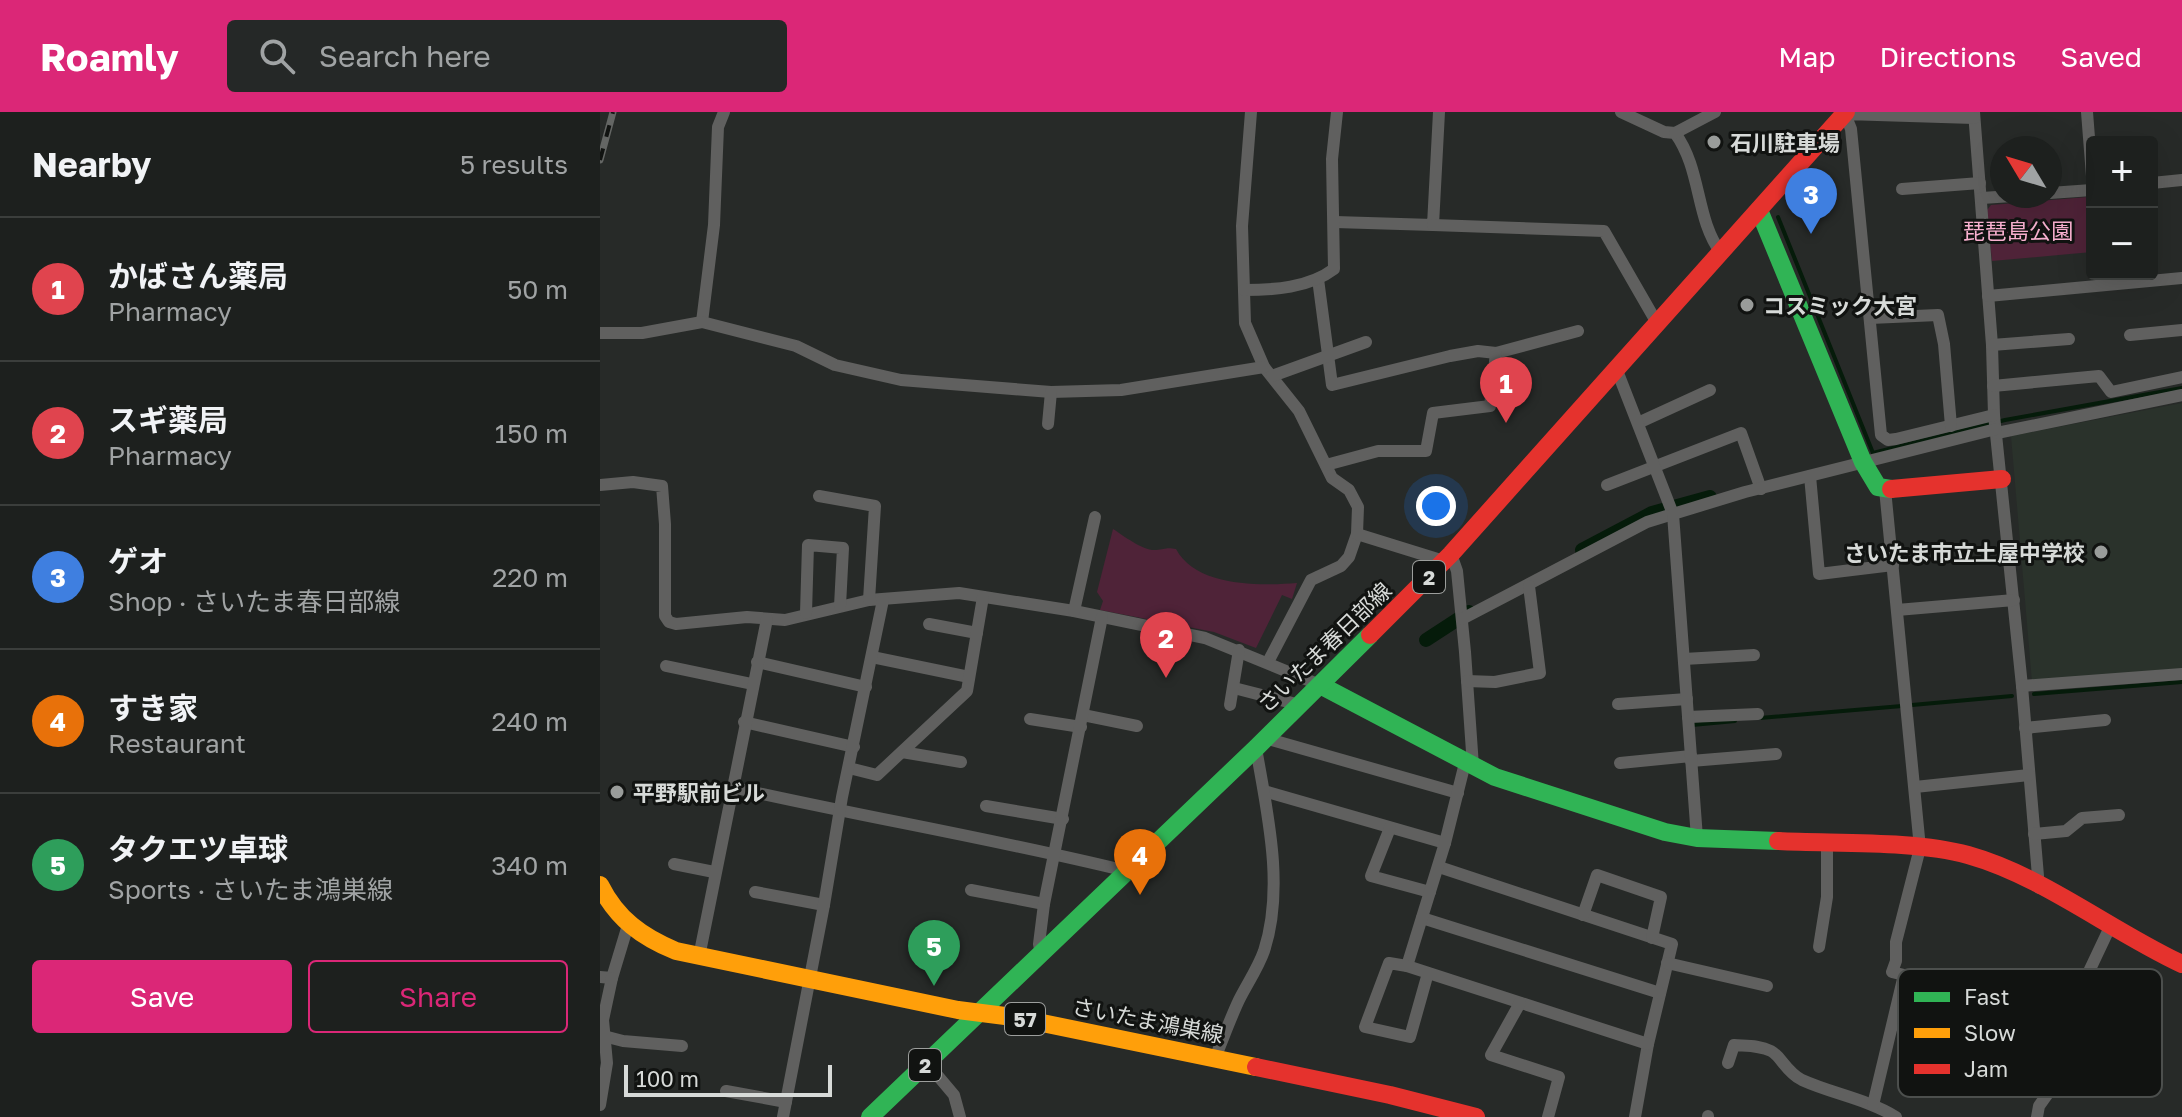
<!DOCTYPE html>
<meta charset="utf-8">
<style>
body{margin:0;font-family:"Golos Text","Noto Sans JP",sans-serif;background:#252827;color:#f1f3f6}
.controls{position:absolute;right:24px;top:24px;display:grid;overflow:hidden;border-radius:8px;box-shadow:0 8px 32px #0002}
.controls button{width:72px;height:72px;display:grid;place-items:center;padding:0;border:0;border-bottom:2px solid #3b3e3c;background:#1d201e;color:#f1f3f6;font:40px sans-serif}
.compass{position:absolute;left:1390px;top:24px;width:72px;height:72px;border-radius:50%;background:#1d201e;box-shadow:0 8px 32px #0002;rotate:308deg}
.scale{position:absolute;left:24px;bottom:20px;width:208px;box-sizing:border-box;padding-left:8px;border:4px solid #d7dad8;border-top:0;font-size:22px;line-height:28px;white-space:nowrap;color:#d7dad8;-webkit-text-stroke:6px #111311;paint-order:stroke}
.you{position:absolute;left:836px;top:394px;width:28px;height:28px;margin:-20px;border:6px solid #fff;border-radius:50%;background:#1a73e8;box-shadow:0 0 0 12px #1a73e833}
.badge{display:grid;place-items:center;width:52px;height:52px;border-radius:50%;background:#db2777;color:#fff;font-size:26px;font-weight:700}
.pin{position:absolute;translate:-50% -66px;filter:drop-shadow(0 2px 4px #0008)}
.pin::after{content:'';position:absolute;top:42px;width:28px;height:24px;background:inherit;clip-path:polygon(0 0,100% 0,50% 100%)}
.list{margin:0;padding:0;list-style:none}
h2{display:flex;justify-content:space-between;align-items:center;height:104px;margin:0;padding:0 32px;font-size:34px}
h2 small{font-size:26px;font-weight:400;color:#a0a3a4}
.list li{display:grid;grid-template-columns:52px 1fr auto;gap:24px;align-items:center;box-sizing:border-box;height:144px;padding:0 32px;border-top:2px solid #3b3e3c}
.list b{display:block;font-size:30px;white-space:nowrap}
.list p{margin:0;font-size:26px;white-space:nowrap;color:#a0a3a4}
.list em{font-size:26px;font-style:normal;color:#a0a3a4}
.actions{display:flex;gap:16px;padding:24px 32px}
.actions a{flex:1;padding:18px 0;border:2px solid #db2777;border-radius:8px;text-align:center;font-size:28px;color:#db2777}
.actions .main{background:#db2777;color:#fff}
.icon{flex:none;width:44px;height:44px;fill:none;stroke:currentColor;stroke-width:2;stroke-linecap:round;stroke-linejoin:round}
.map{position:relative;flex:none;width:1582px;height:1005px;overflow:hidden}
header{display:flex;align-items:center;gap:48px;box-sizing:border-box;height:112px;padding:0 40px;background:#db2777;color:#fff}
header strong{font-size:38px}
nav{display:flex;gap:44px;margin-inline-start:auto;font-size:28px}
.search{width:560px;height:72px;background:#252827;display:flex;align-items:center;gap:20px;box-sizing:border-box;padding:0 28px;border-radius:8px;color:#a0a3a4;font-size:30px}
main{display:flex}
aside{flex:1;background:#1d201e}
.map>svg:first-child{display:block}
</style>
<header>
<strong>Roamly</strong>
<div class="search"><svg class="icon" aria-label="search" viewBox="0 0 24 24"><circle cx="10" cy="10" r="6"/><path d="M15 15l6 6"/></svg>Search here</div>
<nav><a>Map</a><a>Directions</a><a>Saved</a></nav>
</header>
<main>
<aside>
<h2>Nearby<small>5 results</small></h2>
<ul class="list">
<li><span class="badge" style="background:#e0444e">1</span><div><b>かばさん薬局</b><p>Pharmacy</p></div><em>50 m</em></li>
<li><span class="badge" style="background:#e0444e">2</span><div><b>スギ薬局</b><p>Pharmacy</p></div><em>150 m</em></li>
<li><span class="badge" style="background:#3f7fe0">3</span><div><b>ゲオ</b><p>Shop · さいたま春日部線</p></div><em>220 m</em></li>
<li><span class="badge" style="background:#e8710a">4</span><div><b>すき家</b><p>Restaurant</p></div><em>240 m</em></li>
<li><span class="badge" style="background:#2e9e5b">5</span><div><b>タクエツ卓球</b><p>Sports · さいたま鴻巣線</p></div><em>340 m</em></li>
</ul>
<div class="actions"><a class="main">Save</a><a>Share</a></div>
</aside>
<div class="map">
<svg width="1582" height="1005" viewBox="0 0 1582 1005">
<rect width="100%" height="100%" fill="#272a28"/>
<polygon fill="#2a322b" points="1582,291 1582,557 1432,570 1411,324"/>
<g fill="#4f2338">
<polygon points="1488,85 1492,140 1392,149 1387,98 1391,93"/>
<path d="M513 417C524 424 543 439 556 438 565 437 567 435 576 437 596 475 660 474 697 471L692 487 682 483 656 536 614 520 500 498 503 489 497 480Z"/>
</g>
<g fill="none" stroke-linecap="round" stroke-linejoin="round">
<g stroke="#051b0a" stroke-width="4">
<polyline points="1178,105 1273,341 1405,308 1582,276"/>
<polyline points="1434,582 1582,570"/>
<polyline points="1312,593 1412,584"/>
<polyline points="1160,606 1302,594"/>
<polyline points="1092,613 1135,609"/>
</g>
<g stroke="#051b0a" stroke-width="14">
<polyline points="982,438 1052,401 1110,385"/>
<polyline points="826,528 869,500"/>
</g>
<g stroke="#60605f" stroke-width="12">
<polyline points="651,0 642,114 645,211 664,255 699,299 732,366 749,378 758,395 757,422 749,445 741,454 711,468 668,550"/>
<path d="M1021 0 1064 20 1075 21C1102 58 1095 106 1121 141"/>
<polyline points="1374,0 1392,233 1394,303 1422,574 1439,776"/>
<polyline points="1487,0 1492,64"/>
<polyline points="1374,6 1245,2 1251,17 1281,323 1288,328 1296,327 1394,303"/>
<polyline points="1075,21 1115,0"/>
<polyline points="1552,71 1582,68"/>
<polyline points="1302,77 1380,71"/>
<polyline points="1450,81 1492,78"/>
<polyline points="1382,86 1412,84"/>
<polyline points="735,110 833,113 839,0"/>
<polyline points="833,113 1004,119 1057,211"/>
<polyline points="718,167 732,273 850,244 878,239 896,241 978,219"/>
<path d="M644 178C673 178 709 176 734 157L732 47 737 0"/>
<polyline points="1388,184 1582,166"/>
<polyline points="1270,206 1338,203 1344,232 1351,314"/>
<polyline points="102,210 114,113 118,15 124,0"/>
<polyline points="0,221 42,221 102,210 196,234 235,253 301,268 451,280 521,278 664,255"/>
<polyline points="1530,223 1582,218"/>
<polyline points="1392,233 1469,227"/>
<polyline points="672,264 766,230"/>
<polyline points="1393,274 1499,264 1511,280 1582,265"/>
<polyline points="1038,311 1110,278"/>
<polyline points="448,312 451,280"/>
<polyline points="1397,321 1582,283"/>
<polyline points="726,353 778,339 826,339 833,301 890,294 896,241"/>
<polyline points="1210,364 1219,462 1293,453"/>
<polyline points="0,373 33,370 62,374 65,412 65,504 69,510 76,512 147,505 185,508 269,488 359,481 474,499 605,526 720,573"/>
<polyline points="1007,373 1141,321 1161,377"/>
<polyline points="219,384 275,394 269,488"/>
<polyline points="757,422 844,449"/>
<polyline points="851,442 857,459 865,540 873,654"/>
<polyline points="1297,498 1414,488"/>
<polyline points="474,499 495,405"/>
<polyline points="206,501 208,433 243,436 240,494"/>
<polyline points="862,507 1047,410 1073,402 1016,256"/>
<polyline points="329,512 377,521"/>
<polyline points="272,545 369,565"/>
<polyline points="1084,547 1154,543"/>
<polyline points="157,550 266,575"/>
<polyline points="66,554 152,572"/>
<polyline points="867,569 895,570 940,561 929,474"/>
<polyline points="1422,574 1582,562"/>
<polyline points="634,576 700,593"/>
<polyline points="1018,592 1087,587"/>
<polyline points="630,593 639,538"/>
<polyline points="483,603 537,614"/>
<polyline points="1088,605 1158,602"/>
<polyline points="430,607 481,615"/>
<polyline points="144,610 254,635"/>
<polyline points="1425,616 1505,608"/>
<polyline points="665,626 858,681"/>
<polyline points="302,640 361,650"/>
<polyline points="1091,649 1176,642"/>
<polyline points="1020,651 1091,644"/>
<polyline points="249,656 277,663 367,579 383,485"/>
<path d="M131 675C263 705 396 727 526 759"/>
<polyline points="1315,675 1429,663"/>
<polyline points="664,679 845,731"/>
<polyline points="386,694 463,707"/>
<polyline points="790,716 771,764 830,780"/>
<polyline points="1434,722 1466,719 1482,706 1519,703"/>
<polyline points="1097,726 1073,402 1145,380 1396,317"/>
<polyline points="74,752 114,760"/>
<polyline points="839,755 1072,832 1048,932 1035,1005"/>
<polyline points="371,778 444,792"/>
<polyline points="155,780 224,793"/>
<polyline points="983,803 997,763 1061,785 1052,826"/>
<polyline points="822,806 1060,881"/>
<polyline points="1219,835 1227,785 1227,732"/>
<polyline points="441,843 439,832 444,792 502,505"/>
<polyline points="99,845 167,507"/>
<polyline points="1067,851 1167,874"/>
<polyline points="807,854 845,731 865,651"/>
<polyline points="828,861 810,925 765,915 789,851 807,854 1048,932"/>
<polyline points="0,865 12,866 28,813"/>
<polyline points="1322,869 1351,879 1357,889 1470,929 1484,870 1510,815"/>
<polyline points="920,891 891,943 959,965 948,1005"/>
<polyline points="0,923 23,929 82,934"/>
<path d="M615 946C623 927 630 907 639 888 647 872 658 856 664 839 685 775 667 700 656 636"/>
<polyline points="327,951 354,983 360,1005"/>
<path d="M1128 951 1134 933C1146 934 1159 933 1171 939 1181 944 1186 960 1202 968 1233 982 1267 987 1296 1005"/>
<polyline points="126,979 186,990"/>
<polyline points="0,993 7,951 3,908 12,866"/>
<polyline points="1273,993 1304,863 1292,860 1296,849 1296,830 1320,736 1285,377"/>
<polyline points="183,1005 224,793 242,685 283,488"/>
<polyline points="1108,1005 1108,1004"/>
<polyline points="1437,1005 1439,994 1466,956 1470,929"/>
</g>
<g stroke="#30b455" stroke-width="18">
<polyline points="1159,98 1263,350 1278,375 1291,377"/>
<polyline points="720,573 895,665 1065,720 1097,726 1178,729"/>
<polyline points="270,1005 656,636 770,523"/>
</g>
<path stroke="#ff9f0a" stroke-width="18" d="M0 773C17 807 42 825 76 839L358 898 413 905 656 955"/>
<g stroke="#e5322d" stroke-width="18">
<polyline points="1291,377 1402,367"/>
<polyline points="770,523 851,442 1246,0"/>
<path d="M1178 729C1236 732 1314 728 1368 743 1443 764 1511 819 1582 852"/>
<polyline points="656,955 790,983 876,1005"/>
</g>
<g stroke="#646664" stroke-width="7">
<polyline id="rail" points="0,48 13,0"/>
</g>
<use href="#rail" stroke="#111311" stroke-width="4" stroke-dasharray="12" stroke-linecap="butt"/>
</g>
<g fill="#999c9a" stroke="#111311" stroke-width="3">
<circle cx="1114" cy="30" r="8"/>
<circle cx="1147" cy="193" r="8"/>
<circle cx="1501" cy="440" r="8"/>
<circle cx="17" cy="680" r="8"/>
</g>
<g text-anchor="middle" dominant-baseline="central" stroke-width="6" stroke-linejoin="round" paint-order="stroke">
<g fill="#111311" stroke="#9c9e9c" stroke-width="2">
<rect x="813" y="449" width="32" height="32" rx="6"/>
<rect x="405" y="891" width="40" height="32" rx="6"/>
<rect x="309" y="937" width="32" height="32" rx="6"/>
</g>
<g font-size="20" font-weight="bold" fill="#d7dad8">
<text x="829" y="465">2</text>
<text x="425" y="907">57</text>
<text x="325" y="953">2</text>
</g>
<g font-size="22" font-weight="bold" fill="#d7dad8" stroke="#111311" text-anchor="start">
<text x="1130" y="30">石川駐車場</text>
<text x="1163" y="193">コスミック大宮</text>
<text x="1485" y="440" text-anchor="end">さいたま市立土屋中学校</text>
<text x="33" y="680">平野駅前ビル</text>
</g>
<g font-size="22" fill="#f8b0cf" stroke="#111311">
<text x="1418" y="118">琵琶島公園</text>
</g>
<g font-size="22" fill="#d7dad8" stroke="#111311">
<text transform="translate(724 535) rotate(-44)">さいたま春日部線</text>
<text transform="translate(548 908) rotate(11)">さいたま鴻巣線</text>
</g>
</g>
<rect x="1298" y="857" width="264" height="128" rx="12" fill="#111311" stroke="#4c4f4d" stroke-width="2"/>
<rect x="1314" y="880" width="36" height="10" fill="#30b455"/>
<rect x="1314" y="916" width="36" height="10" fill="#ff9f0a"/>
<rect x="1314" y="952" width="36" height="10" fill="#e5322d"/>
<g font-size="22" fill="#d7dad8">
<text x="1364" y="893">Fast</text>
<text x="1364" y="929">Slow</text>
<text x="1364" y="965">Jam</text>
</g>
</svg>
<div class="controls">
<button>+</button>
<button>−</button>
</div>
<svg class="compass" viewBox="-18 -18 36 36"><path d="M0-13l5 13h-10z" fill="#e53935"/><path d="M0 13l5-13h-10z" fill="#a0a3a4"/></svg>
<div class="scale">100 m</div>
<div class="you"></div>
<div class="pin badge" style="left:906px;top:311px;background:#e0444e">1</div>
<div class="pin badge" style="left:566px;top:566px;background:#e0444e">2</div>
<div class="pin badge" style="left:1211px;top:122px;background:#3f7fe0">3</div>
<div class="pin badge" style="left:540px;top:783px;background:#e8710a">4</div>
<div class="pin badge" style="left:334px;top:874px;background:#2e9e5b">5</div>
</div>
</main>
